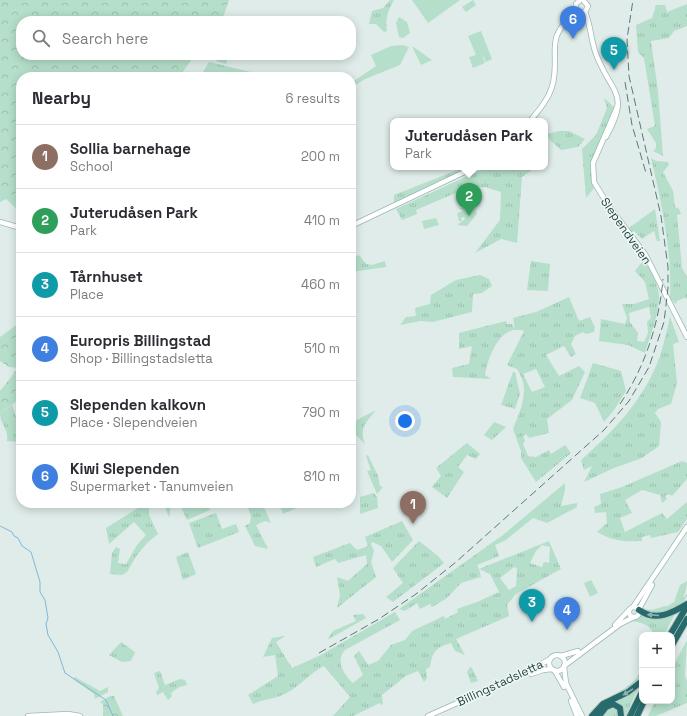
<!DOCTYPE html>
<meta charset="utf-8">
<style>
body{margin:0;font-family:"Space Grotesk",sans-serif;background:#f2f2f3;color:#2b2b33}
.controls{position:absolute;right:12px;bottom:12px;display:grid;overflow:hidden;border-radius:8px;box-shadow:0 2px 10px #0003}
.controls button{width:36px;height:36px;display:grid;place-items:center;padding:0;border:0;border-bottom:1px solid #e1e1e2;background:#fff;color:#2b2b33;font:20px sans-serif}
.you{position:absolute;left:405px;top:421px;width:14px;height:14px;margin:-10px;border:3px solid #fff;border-radius:50%;background:#1a73e8;box-shadow:0 0 0 6px #1a73e833}
.badge{display:grid;place-items:center;width:26px;height:26px;border-radius:50%;background:#8a5e3d;color:#fff;font-size:13px;font-weight:700}
.pin{position:absolute;translate:-50% -33px;filter:drop-shadow(0 1px 2px #0008)}
.pin::after{content:'';position:absolute;top:21px;width:14px;height:12px;background:inherit;clip-path:polygon(0 0,100% 0,50% 100%)}
.popup{position:absolute;left:390px;top:118px;width:158px;height:52px;box-sizing:border-box;display:grid;place-content:center;border-radius:8px;background:#fff;filter:drop-shadow(0 1px 3px #0005);font-size:13px;white-space:nowrap;color:#7c7c81}
.popup b{font-size:15px;color:#2b2b33}
.popup::after{content:'';position:absolute;left:50%;top:100%;margin-left:-8px;border:8px solid transparent;border-top-color:#fff}
.list{margin:0;padding:0;list-style:none}
h2{display:flex;justify-content:space-between;align-items:center;height:52px;margin:0;padding:0 16px;font-size:17px}
h2 small{font-size:13px;font-weight:400;color:#7c7c81}
.list li{display:grid;grid-template-columns:26px 1fr auto;gap:12px;align-items:center;box-sizing:border-box;height:64px;padding:0 16px;border-top:1px solid #e1e1e2}
.list b{display:block;font-size:15px;white-space:nowrap}
.list p{margin:0;font-size:13px;white-space:nowrap;color:#7c7c81}
.list em{font-size:13px;font-style:normal;color:#7c7c81}
.icon{flex:none;width:22px;height:22px;fill:none;stroke:currentColor;stroke-width:2;stroke-linecap:round;stroke-linejoin:round}
.map{position:relative;flex:none;width:687px;height:716px;overflow:hidden}
.search{position:absolute;background:#fff;box-shadow:0 2px 10px #0003;left:16px;top:16px;width:340px;height:44px;display:flex;align-items:center;gap:10px;box-sizing:border-box;padding:0 14px;border-radius:16px;color:#7c7c81;font-size:15px}
.panel{position:absolute;background:#fff;box-shadow:0 2px 10px #0003;left:16px;top:72px;width:340px;height:436px;border-radius:16px}
.map>svg:first-child{display:block}
</style>
<div class="map">
<svg width="687" height="716" viewBox="0 0 687 716">
<defs>
<pattern id="grass-tufts" width="24" height="20" patternUnits="userSpaceOnUse"><rect width="24" height="20" fill="#b5dfca"/><path d="M3 7l-1-3M5 7V3M7 7l1-3M15 17l-1-3M17 17v-4M19 17l1-3" fill="none" stroke="#9bc0ae"/></pattern>
<pattern id="forest-crowns" width="20" height="18" patternUnits="userSpaceOnUse"><rect width="20" height="18" fill="#b5dfca"/><path d="M2 6a3 3 0 1 1 6 0M12 15a3 3 0 1 1 6 0" fill="none" stroke="#9bc0ae"/></pattern>
</defs>
<rect width="100%" height="100%" fill="#dfece9"/>
<g fill="url(#grass-tufts)" fill-rule="evenodd">
<path d="M390 0H394C388 10 385 19 387 31L384 32 376 24H369L372 11 383 8Z"/>
<polygon points="687,4 687,26 674,31 669,38 651,41 658,91 663,156 653,151 656,148 656,143 647,129 655,126 644,58 638,52 636,25 652,18 656,5 665,5 667,12"/>
<polygon points="209,62 255,73 256,77 242,75 235,77 200,77"/>
<polygon points="604,98 615,108 592,162 591,172 594,188 586,198 582,149 596,135 607,108"/>
<polygon points="559,131 569,131 585,139 578,147 561,150 550,140 547,134"/>
<path d="M651 158 656 161 668 162 669 165 663 172 673 191 675 207 679 209 681 214 677 215 682 268 687 277V299L684 298 677 301 676 304 670 298C672 251 662 205 651 158Z"/>
<polygon points="465,167 470,167 394,203 394,195"/>
<polygon points="487,167 536,167 522,177 517,243 501,239 475,253 500,220 501,192 485,187 467,188 416,210 417,214 402,220 396,209"/>
<polygon points="655,209 660,241 657,241 654,231 642,239 634,231 631,233 629,228"/>
<path d="M629 240C641 254 660 280 659 299 658 317 650 336 645 353L628 345 599 341 601 319 625 324 627 318 622 304H634L649 299 645 282 635 271 642 262 633 250ZM649 307 651 318 647 322 648 333 644 342 637 341 638 333 630 322 629 313Z"/>
<polygon points="359,255 366,264 372,265 385,261 386,267 351,272 351,259"/>
<polygon points="531,261 550,264 548,291 527,290"/>
<polygon points="480,275 489,279 492,286 482,293 473,294 472,312 433,322 421,321 400,325 406,317 416,316 415,308 430,304 431,295 456,280"/>
<path d="M569 297 579 321 590 317 595 327 594 332 586 334 583 332 575 336 571 344 576 354 571 357 564 346 546 355 559 376 579 366 585 372 572 400 547 419 549 433 529 438 526 434 523 436 525 441 523 444 528 456 536 457 549 450 551 454 565 445 571 453 536 482 521 458V451L513 429C521 408 531 390 517 369L507 365 524 331C501 323 488 356 485 375L491 379 453 377 452 368 469 364 472 346 459 349V333L506 321 507 324H512L515 329 513 318 536 312ZM536 369 545 387 532 392 523 374Z"/>
<path d="M670 317 679 342 673 344 677 383 671 404 658 409 655 413 661 422 659 446 642 458 614 468 584 482 592 466 584 470 581 460C614 431 645 398 660 356 664 343 667 330 670 317Z"/>
<polygon points="593,363 621,371 626,391 614,410 604,422 595,403 580,398"/>
<polygon points="513,372 515,372 520,394 515,409 501,405"/>
<path d="M12 405 19 425V442L7 441C9 430 0 424 0 413Z"/>
<path d="M376 410C366 423 359 427 365 444L354 433 351 434V413L355 421Z"/>
<polygon points="494,422 506,427 492,440 484,435"/>
<polygon points="467,443 480,454 476,459 467,455 458,467 464,472 447,498 432,487 441,476 436,468"/>
<polygon points="368,455 378,476 380,486 383,487 377,494 367,471 371,470 366,456"/>
<path d="M682 461 687 463V479L672 496 669 494 665 496 667 499 662 503 660 495 642 490 625 500 632 513 620 518 625 532 662 513 667 519 687 502V519L678 532 651 538 650 535 642 537V541C622 542 614 541 597 532L607 523 606 512 595 513 594 507 601 504 600 494 622 487Z"/>
<path d="M565 483V490L561 506 577 503V507L547 523 533 518 506 540 495 545 499 556 477 565 479 569 549 541 561 569 516 594 507 605 509 616 456 639 465 655 455 651 451 643C435 648 433 651 430 667L426 669 427 678 424 682 418 671 406 676 382 695 383 704 381 705 380 703 353 716H333L350 697 324 666C308 674 297 690 280 696 271 699 261 700 253 704L248 695 278 676 275 655 263 657 272 638 285 636 276 642 292 668 321 655 395 612 400 620 345 650C335 661 344 675 353 683L363 675 354 656 359 651 368 665 378 661 391 645 405 640 412 631 444 616 445 619 458 612 457 609 477 602 499 592 490 574 479 569 481 577 461 583 447 598 432 607 430 604 420 609 417 603 405 611 399 609 503 535ZM542 545 550 547 549 563 544 562 542 567 530 563 536 551ZM514 567 517 568 516 586 509 590 500 578Z"/>
<polygon points="374,493 377,497 378,508 360,514 360,497"/>
<polygon points="146,503 159,503 149,508 149,515 158,534 148,542 137,555 127,572 122,575 110,574 112,553 116,547 120,549 118,563 126,564 137,545 146,535 134,522 109,544 106,528"/>
<polygon points="163,503 208,503 210,510 187,520 180,505 171,506 169,517"/>
<polygon points="246,503 261,503 263,505 271,523 265,521 256,525 268,549 255,546 245,526 250,523 251,516"/>
<polygon points="279,503 308,503 283,514"/>
<polygon points="216,513 222,529 236,524 239,532 198,548 189,523"/>
<polygon points="402,521 413,540 392,562 381,546 372,542 371,544 374,551 371,562 376,577 337,608 340,595 337,577 348,581 367,564 366,555 338,563 335,559 316,567 313,557 350,543 357,550 368,546 365,537"/>
<polygon points="419,541 438,556 444,563 393,602 386,597 403,583 393,568"/>
<polygon points="188,552 196,574 183,580 176,557"/>
<path d="M687 594C685 607 665 615 653 614 650 614 646 611 644 609L652 610 665 606 672 608Z"/>
<polygon points="363,614 366,618 327,640 333,631 356,621 353,615"/>
<path d="M675 614 664 635H654C651 625 641 622 631 621L637 619 641 615Z"/>
<polygon points="687,640 685,676 687,681 687,703 656,716 648,716 655,701 672,701 672,668"/>
<polygon points="121,642 135,652 131,661 122,662 109,655"/>
<polygon points="470,667 472,668 478,681 471,683 467,672"/>
<path d="M642 669V677L638 682 590 712C605 694 632 692 642 669Z"/>
<polygon points="160,671 165,685 180,679 185,680 187,685 179,687 171,693 172,696 168,700 163,692 157,695 156,692 159,688 154,673"/>
<polygon points="75,677 100,691 108,687 108,692 95,699 94,694 73,679"/>
<polygon points="642,684 635,694 626,716 622,716 612,702"/>
<polygon points="610,707 617,708 619,716 603,716"/>
</g>
<g fill="url(#forest-crowns)">
<polygon points="0,0 229,0 222,21 21,21 21,55 195,55 179,77 21,77 21,213 6,199 0,202"/>
<polygon points="220,55 229,55 226,64 216,61"/>
<polygon points="21,317 21,398 0,413 0,391 18,368 9,367 0,361 0,337 19,323"/>
<path d="M687 581C687 588 684 599 679 603 675 606 673 605 671 609L666 607 674 602 680 585Z"/>
<polygon points="110,696 114,696 123,716 103,716 103,704 100,702"/>
</g>
<g fill="#b5dfca">
<polygon points="412,0 460,0 428,23"/>
<polygon points="473,0 476,5 466,12 462,7"/>
<polygon points="399,17 407,22 410,33 403,38 399,37 396,23"/>
<polygon points="481,31 492,59 486,62 481,52 485,63 473,68 469,57 476,55 468,36"/>
<polygon points="403,45 409,47 400,65 365,79 356,85 354,81 376,66 371,55 391,46"/>
<polygon points="412,46 432,60 421,65"/>
<polygon points="471,206 478,210 476,210 477,214 467,226 457,225 465,219 464,217 461,218 462,221 459,221 457,213 463,211 459,208"/>
<polygon points="436,218 439,225 424,229 422,221"/>
<polygon points="648,436 651,442 641,447 638,441"/>
<polygon points="591,580 598,593 590,597 584,583"/>
</g>
<g fill="none" stroke-linecap="round" stroke-linejoin="round">
<polyline stroke="#81b7d6" stroke-width="1" points="0,526 12,532 14,536 18,538 22,546 31,552 40,582 40,592 45,600 48,618 46,624 48,635 58,652 65,673 106,700 113,716"/>
<g stroke="#9cb8b4" stroke-width="6">
<g id="secondary">
<polyline points="580,0 576,4 576,10 579,12 585,12"/>
<polyline points="583,0 588,6 585,12"/>
<path d="M585 12C591 26 591 41 596 54 611 94 631 92 606 137"/>
<polyline points="618,105 593,163 594,182 608,205 645,254 687,337"/>
<path d="M530 121C539 110 548 100 552 87 562 51 541 41 577 11"/>
<polyline points="0,222 21,228"/>
<polyline points="351,226 475,167"/>
<circle cx="634" cy="612" r="5"/>
<polyline points="633,607 687,527"/>
<polyline points="639,609 652,585"/>
<polyline points="615,625 629,610"/>
<circle cx="557" cy="663" r="8"/>
<polyline points="561,656 578,651"/>
<polyline points="564,666 620,624 634,617"/>
<polyline points="564,667 566,683 582,716"/>
<polyline points="555,671 564,687"/>
<polyline points="531,674 543,670 552,669"/>
<polyline points="571,701 577,716"/>
<polyline points="28,716 68,714 80,716"/>
<polyline points="428,716 531,670 550,659"/>
</g>
</g>
<g stroke="#c0c9c8" stroke-width="8">
<g id="highway">
<path d="M639 610C656 622 672 613 687 604"/>
<polyline points="670,635 687,606"/>
<polyline points="672,645 687,619"/>
<polyline points="592,716 603,704 628,692 642,681"/>
<polyline points="599,716 606,707 613,704 620,708 621,716"/>
<polyline points="630,716 642,692"/>
<polyline points="637,716 644,701"/>
</g>
</g>
<use href="#secondary" stroke="#fff" stroke-width="4.5"/>
<use href="#highway" stroke="#286b6c" stroke-width="6"/>
<g stroke="#597977" stroke-width="1" stroke-dasharray="8 4" stroke-linecap="butt">
<polyline points="625,82 632,125 646,173"/>
<path d="M620 404C645 367 659 324 663 279"/>
<polyline points="319,653 379,619 416,594 456,562 604,430 629,401 649,367 664,322 668,288 668,267 661,216 629,76 627,39 633,0"/>
</g>
</g>
<defs><path id="oneway-solid" d="M-6-.8H1V-3.2L6.5 0L1 3.2V.8H-6Z"/></defs>
<g fill="#8cb2b1">
<use href="#oneway-solid" transform="translate(653 615) rotate(-175)"/>
<use href="#oneway-solid" transform="translate(628 692) rotate(148)"/>
</g>
<g text-anchor="middle" dominant-baseline="central" stroke-width="3" stroke-linejoin="round" paint-order="stroke">
<g font-size="12" fill="#1e3d3b" stroke="#eff8f6">
<text transform="translate(626 231) rotate(55)">Slependveien</text>
<text transform="translate(500 683) rotate(-25)">Billingstadsletta</text>
</g>
</g>
</svg>
<div class="controls">
<button>+</button>
<button>−</button>
</div>
<div class="you"></div>
<div class="pin badge" style="left:413px;top:524px;background:#8d6e63">1</div>
<div class="pin badge" style="left:469px;top:216px;background:#2e9e5b">2</div>
<div class="popup"><b>Juterudåsen Park</b>Park</div>
<div class="pin badge" style="left:532px;top:622px;background:#0f9aa8">3</div>
<div class="pin badge" style="left:567px;top:630px;background:#3f7fe0">4</div>
<div class="pin badge" style="left:614px;top:70px;background:#0f9aa8">5</div>
<div class="pin badge" style="left:573px;top:39px;background:#3f7fe0">6</div>
<div class="search"><svg class="icon" aria-label="search" viewBox="0 0 24 24"><circle cx="10" cy="10" r="6"/><path d="M15 15l6 6"/></svg>Search here</div>
<section class="panel">
<h2>Nearby<small>6 results</small></h2>
<ul class="list">
<li><span class="badge" style="background:#8d6e63">1</span><div><b>Sollia barnehage</b><p>School</p></div><em>200 m</em></li>
<li><span class="badge" style="background:#2e9e5b">2</span><div><b>Juterudåsen Park</b><p>Park</p></div><em>410 m</em></li>
<li><span class="badge" style="background:#0f9aa8">3</span><div><b>Tårnhuset</b><p>Place</p></div><em>460 m</em></li>
<li><span class="badge" style="background:#3f7fe0">4</span><div><b>Europris Billingstad</b><p>Shop · Billingstadsletta</p></div><em>510 m</em></li>
<li><span class="badge" style="background:#0f9aa8">5</span><div><b>Slependen kalkovn</b><p>Place · Slependveien</p></div><em>790 m</em></li>
<li><span class="badge" style="background:#3f7fe0">6</span><div><b>Kiwi Slependen</b><p>Supermarket · Tanumveien</p></div><em>810 m</em></li>
</ul>
</section>
</div>
